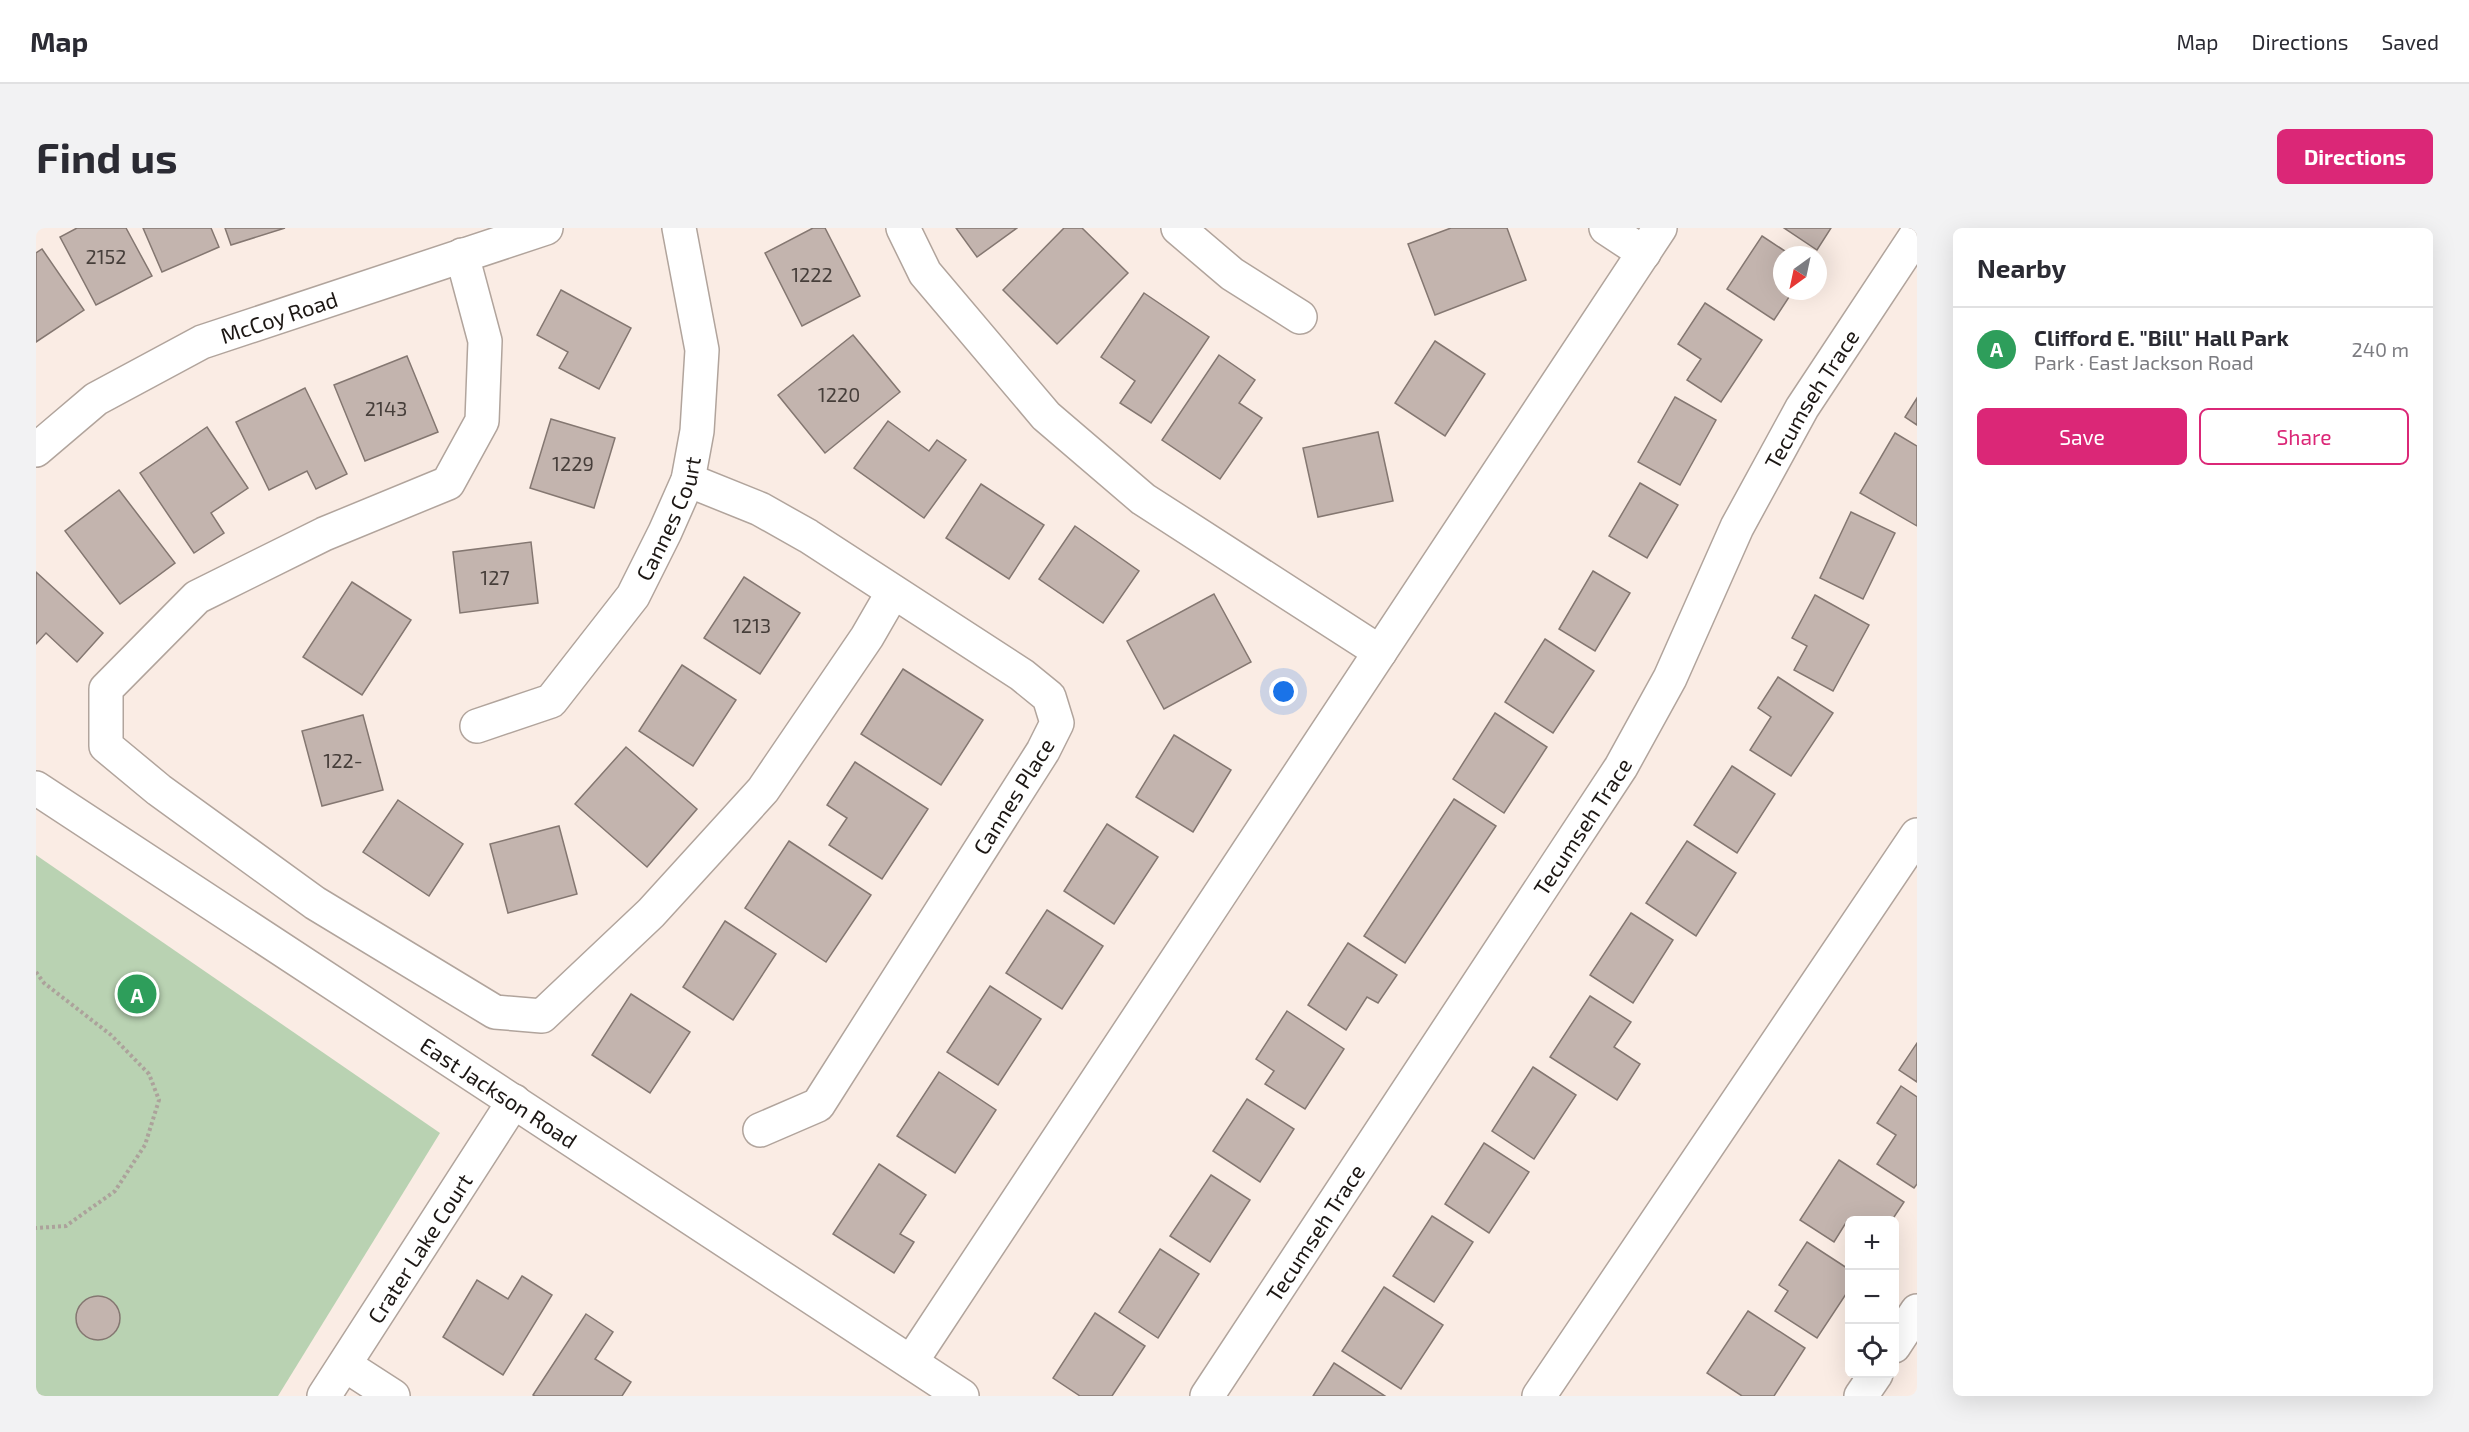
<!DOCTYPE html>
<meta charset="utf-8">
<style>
body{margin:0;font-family:"Exo 2",sans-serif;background:#f2f2f3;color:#2b2b33}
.controls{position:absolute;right:18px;bottom:18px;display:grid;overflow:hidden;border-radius:9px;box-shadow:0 6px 24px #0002}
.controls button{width:54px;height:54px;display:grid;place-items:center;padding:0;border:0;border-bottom:2px solid #e1e1e2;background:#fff;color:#2b2b33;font:30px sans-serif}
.compass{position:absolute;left:1737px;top:18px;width:54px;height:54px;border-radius:50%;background:#fff;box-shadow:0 6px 24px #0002;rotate:213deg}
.you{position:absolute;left:1248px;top:464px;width:21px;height:21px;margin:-15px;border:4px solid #fff;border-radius:50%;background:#1a73e8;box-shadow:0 0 0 9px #1a73e833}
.badge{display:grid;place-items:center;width:39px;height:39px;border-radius:50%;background:#db2777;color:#fff;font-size:20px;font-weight:700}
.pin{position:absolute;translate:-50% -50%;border:3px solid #fff;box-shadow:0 2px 6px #0006}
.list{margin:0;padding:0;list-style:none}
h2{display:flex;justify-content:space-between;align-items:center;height:78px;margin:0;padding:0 24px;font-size:26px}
h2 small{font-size:20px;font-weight:400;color:#7c7c81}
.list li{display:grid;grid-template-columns:39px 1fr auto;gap:18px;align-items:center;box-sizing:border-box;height:84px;padding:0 24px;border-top:2px solid #e1e1e2}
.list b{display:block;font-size:22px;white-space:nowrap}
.list p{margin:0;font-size:20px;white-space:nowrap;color:#7c7c81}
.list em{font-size:20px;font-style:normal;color:#7c7c81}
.actions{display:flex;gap:12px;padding:18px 24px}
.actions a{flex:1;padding:14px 0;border:2px solid #db2777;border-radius:9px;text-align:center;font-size:21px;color:#db2777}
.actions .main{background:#db2777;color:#fff}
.icon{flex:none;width:33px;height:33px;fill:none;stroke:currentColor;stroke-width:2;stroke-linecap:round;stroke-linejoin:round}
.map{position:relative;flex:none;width:1881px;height:1168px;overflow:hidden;border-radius:9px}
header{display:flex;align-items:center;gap:36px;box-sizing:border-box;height:84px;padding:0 30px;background:#fff;border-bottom:2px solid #e1e1e2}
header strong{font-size:28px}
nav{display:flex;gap:33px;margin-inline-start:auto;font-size:21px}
.intro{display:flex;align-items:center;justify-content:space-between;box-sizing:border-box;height:144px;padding:0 36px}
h1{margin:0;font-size:42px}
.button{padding:15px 27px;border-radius:9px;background:#db2777;color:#fff;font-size:21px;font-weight:700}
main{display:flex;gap:36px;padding:0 36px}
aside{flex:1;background:#fff;border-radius:9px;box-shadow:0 6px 24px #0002}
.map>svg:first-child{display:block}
</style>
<header>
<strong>Map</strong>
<nav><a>Map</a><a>Directions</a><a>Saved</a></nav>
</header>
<div class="intro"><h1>Find us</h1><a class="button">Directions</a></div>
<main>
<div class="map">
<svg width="1881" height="1168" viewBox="0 0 1881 1168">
<rect width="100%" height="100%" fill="#faece4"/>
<polygon fill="#b9d2b2" points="0,627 404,905 242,1168 0,1168"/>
<g fill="#c3b4ae" stroke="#847771" stroke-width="1.5">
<polygon points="41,0 90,0 116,48 60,77 24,9"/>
<polygon points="107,0 175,0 183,19 126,44"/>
<polygon points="189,0 249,0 195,17"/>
<polygon points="777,0 789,0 824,68 766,98 729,25"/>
<polygon points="920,0 981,0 941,29"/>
<polygon points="1028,0 1046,0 1092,45 1021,116 967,62"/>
<polygon points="1415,0 1471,0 1490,52 1399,87 1372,16"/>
<polygon points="1748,0 1795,0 1781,22"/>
<polygon points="1726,8 1755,27 1746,27 1746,63 1757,63 1738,92 1691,61"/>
<polygon points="6,21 48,82 0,114 0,25"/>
<polygon points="525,62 595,100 563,161 523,140 532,124 501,107"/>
<polygon points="1108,65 1173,109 1115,195 1084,175 1099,153 1065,129"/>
<polygon points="1669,75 1726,112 1685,174 1651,152 1665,131 1642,116"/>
<polygon points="817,107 864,164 789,225 742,167"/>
<polygon points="1399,113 1449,146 1409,208 1359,175"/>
<polygon points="1183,127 1219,152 1203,175 1226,190 1184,251 1126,212"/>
<polygon points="371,128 402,204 329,233 298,157"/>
<polygon points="269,160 311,246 280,261 271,243 233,262 200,194"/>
<polygon points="1639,169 1680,192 1644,257 1602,234"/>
<polygon points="1881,170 1881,197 1869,189"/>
<polygon points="515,191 579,210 558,280 494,260"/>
<polygon points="852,193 893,223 901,212 930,232 888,290 818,240"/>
<polygon points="171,199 212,260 175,285 188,305 158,325 104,245"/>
<polygon points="1342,204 1357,273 1282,289 1267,220"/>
<polygon points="1859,205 1881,218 1881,298 1824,265"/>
<polygon points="1604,255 1642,277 1611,330 1573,308"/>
<polygon points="945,256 1008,297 973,351 910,310"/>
<polygon points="83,262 139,335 84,376 29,303"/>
<polygon points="1815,284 1859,305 1827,371 1784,350"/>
<polygon points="1039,298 1103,343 1067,395 1003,351"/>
<polygon points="495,314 502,375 424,385 417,324"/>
<polygon points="1557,343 1594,365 1559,423 1523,401"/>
<polygon points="0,344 67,405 41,434 10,405 0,416"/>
<polygon points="708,349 764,385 724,446 668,410"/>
<polygon points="316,354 375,392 326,467 267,429"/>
<polygon points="1178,366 1215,434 1128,481 1091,413"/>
<polygon points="1779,367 1833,397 1797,463 1758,442 1771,418 1756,410"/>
<polygon points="1509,411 1558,443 1517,505 1469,474"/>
<polygon points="646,437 700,472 657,538 603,503"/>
<polygon points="867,441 947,492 905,557 825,506"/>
<polygon points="1742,449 1797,485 1755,548 1714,522 1735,489 1722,480"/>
<polygon points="1459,485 1511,519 1468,585 1417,551"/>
<polygon points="327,487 347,562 286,578 266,503"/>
<polygon points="1138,507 1195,542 1157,604 1100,569"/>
<polygon points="590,519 661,581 611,639 539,576"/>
<polygon points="819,534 892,581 846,651 793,617 811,590 791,577"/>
<polygon points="1696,538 1739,566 1701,625 1658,597"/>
<polygon points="1418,571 1460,598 1369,735 1328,708"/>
<polygon points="362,572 427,616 393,668 327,624"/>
<polygon points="1071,596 1122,629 1078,696 1028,663"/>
<polygon points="523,598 541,666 472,685 454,616"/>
<polygon points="753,613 835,667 790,734 709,680"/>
<polygon points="1651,613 1700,645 1660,708 1610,675"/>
<polygon points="1011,682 1067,718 1026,781 970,745"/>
<polygon points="1595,685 1637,712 1597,775 1554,747"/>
<polygon points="689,693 740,726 697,792 647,759"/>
<polygon points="1312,715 1361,747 1342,775 1331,769 1310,802 1272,777"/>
<polygon points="954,758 1005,791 962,857 911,824"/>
<polygon points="595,766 654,804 614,865 556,827"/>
<polygon points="1554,768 1595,794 1578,819 1604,836 1581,872 1514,829"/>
<polygon points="1251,783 1308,821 1269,881 1229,856 1238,843 1220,831"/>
<polygon points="1881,815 1881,854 1863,842"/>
<polygon points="1497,839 1540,867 1498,931 1456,903"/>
<polygon points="903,844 960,882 919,945 861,908"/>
<polygon points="1865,858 1881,869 1881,956 1878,960 1841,936 1860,907 1841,895"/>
<polygon points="1211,871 1258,901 1224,954 1177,923"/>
<polygon points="1448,915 1493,944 1453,1005 1409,976"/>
<polygon points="1803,932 1868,974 1856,992 1811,993 1798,1014 1764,992"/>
<polygon points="843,936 890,967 864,1006 878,1014 858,1045 797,1006"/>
<polygon points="1175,947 1214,972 1174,1034 1134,1008"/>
<polygon points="1396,988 1437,1014 1398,1074 1357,1048"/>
<polygon points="1771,1014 1814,1042 1814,1060 1781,1110 1739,1083 1752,1063 1743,1057"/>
<polygon points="1124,1021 1163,1046 1122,1110 1083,1084"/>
<polygon points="486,1048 516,1067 467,1147 407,1109 441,1052 472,1071"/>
<polygon points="1348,1059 1407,1097 1365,1161 1306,1123"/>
<circle cx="62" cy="1090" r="22"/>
<polygon points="1712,1083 1769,1120 1738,1168 1706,1168 1671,1145"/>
<polygon points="1059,1085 1109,1118 1076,1168 1044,1168 1017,1150"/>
<polygon points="550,1086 577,1104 559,1131 595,1154 586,1168 499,1168 497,1167"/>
<polygon points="1298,1135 1349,1168 1277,1168"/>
</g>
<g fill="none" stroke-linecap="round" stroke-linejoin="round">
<g stroke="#b1a49c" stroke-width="36">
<g id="minor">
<polyline points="867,0 889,45 1010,188 1107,271 1344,424"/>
<polyline points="1142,0 1196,46 1264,89"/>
<polyline points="1570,0 1608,25"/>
<polyline points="426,27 449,113 446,193 412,255 288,306 161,369 70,461 70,518 123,562 279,675 459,784 506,788 615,685 727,562 831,409 857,364"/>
<path id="s1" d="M0 222 60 171 166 114 510 0"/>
<polyline points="652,252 724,281 772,308 986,447 1013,469 1021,495 1007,523 782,877 724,902"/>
<path id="s2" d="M441 498 515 473 597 368 629 304 652 252 661 203 666 122 643 0"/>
<path id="s3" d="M0 560 926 1168"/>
<polyline points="1858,1118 1881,1083"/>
<polyline points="875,1134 1624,0"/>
<polyline points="309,1137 357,1168"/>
<path id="s4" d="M288 1168 478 873"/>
<path id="s5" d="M1171 1168 1585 539 1634 450 1701 299 1766 180 1881 6"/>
<polyline points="1503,1168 1881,607"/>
<polyline points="1825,1168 1840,1146"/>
</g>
</g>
<polyline stroke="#aca29b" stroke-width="4" stroke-dasharray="3 3" stroke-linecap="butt" points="0,744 8,755 75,807 113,846 123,872 109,917 79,963 30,998 0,1000"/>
<use href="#minor" stroke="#fff" stroke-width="33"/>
</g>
<g text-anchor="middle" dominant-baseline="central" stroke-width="4.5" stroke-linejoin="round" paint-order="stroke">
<g font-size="20" fill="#463e3a">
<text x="70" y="28">2152</text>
<text x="776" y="46">1222</text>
<text x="803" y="166">1220</text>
<text x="350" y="180">2143</text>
<text x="537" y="235">1229</text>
<text x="459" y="349">127</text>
<text x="716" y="397">1213</text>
<text x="307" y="532">122-</text>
</g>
<g font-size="22" fill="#1c1714" stroke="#fff">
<text stroke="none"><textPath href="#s1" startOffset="280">McCoy Road</textPath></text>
<text stroke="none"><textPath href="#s5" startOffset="1168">Tecumseh Trace</textPath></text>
<text stroke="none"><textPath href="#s2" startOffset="297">Cannes Court</textPath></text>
<text transform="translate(977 568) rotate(-58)">Cannes Place</text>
<text stroke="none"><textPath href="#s5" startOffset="682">Tecumseh Trace</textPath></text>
<text stroke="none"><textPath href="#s3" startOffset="554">East Jackson Road</textPath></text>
<text stroke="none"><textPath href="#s5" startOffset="196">Tecumseh Trace</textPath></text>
<text stroke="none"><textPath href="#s4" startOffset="176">Crater Lake Court</textPath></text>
</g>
</g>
</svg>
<div class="controls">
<button>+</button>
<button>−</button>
<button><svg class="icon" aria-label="locate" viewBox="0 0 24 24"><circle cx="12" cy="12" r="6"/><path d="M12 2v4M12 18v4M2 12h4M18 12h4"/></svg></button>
</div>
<svg class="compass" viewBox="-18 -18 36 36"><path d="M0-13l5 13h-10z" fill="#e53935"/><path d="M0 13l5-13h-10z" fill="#7c7c81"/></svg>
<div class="you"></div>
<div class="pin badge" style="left:101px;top:766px;background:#2e9e5b">A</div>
</div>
<aside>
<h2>Nearby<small></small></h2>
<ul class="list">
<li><span class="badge" style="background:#2e9e5b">A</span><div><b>Clifford E. &quot;Bill&quot; Hall Park</b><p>Park · East Jackson Road</p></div><em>240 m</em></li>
</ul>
<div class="actions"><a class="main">Save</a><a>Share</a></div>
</aside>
</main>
